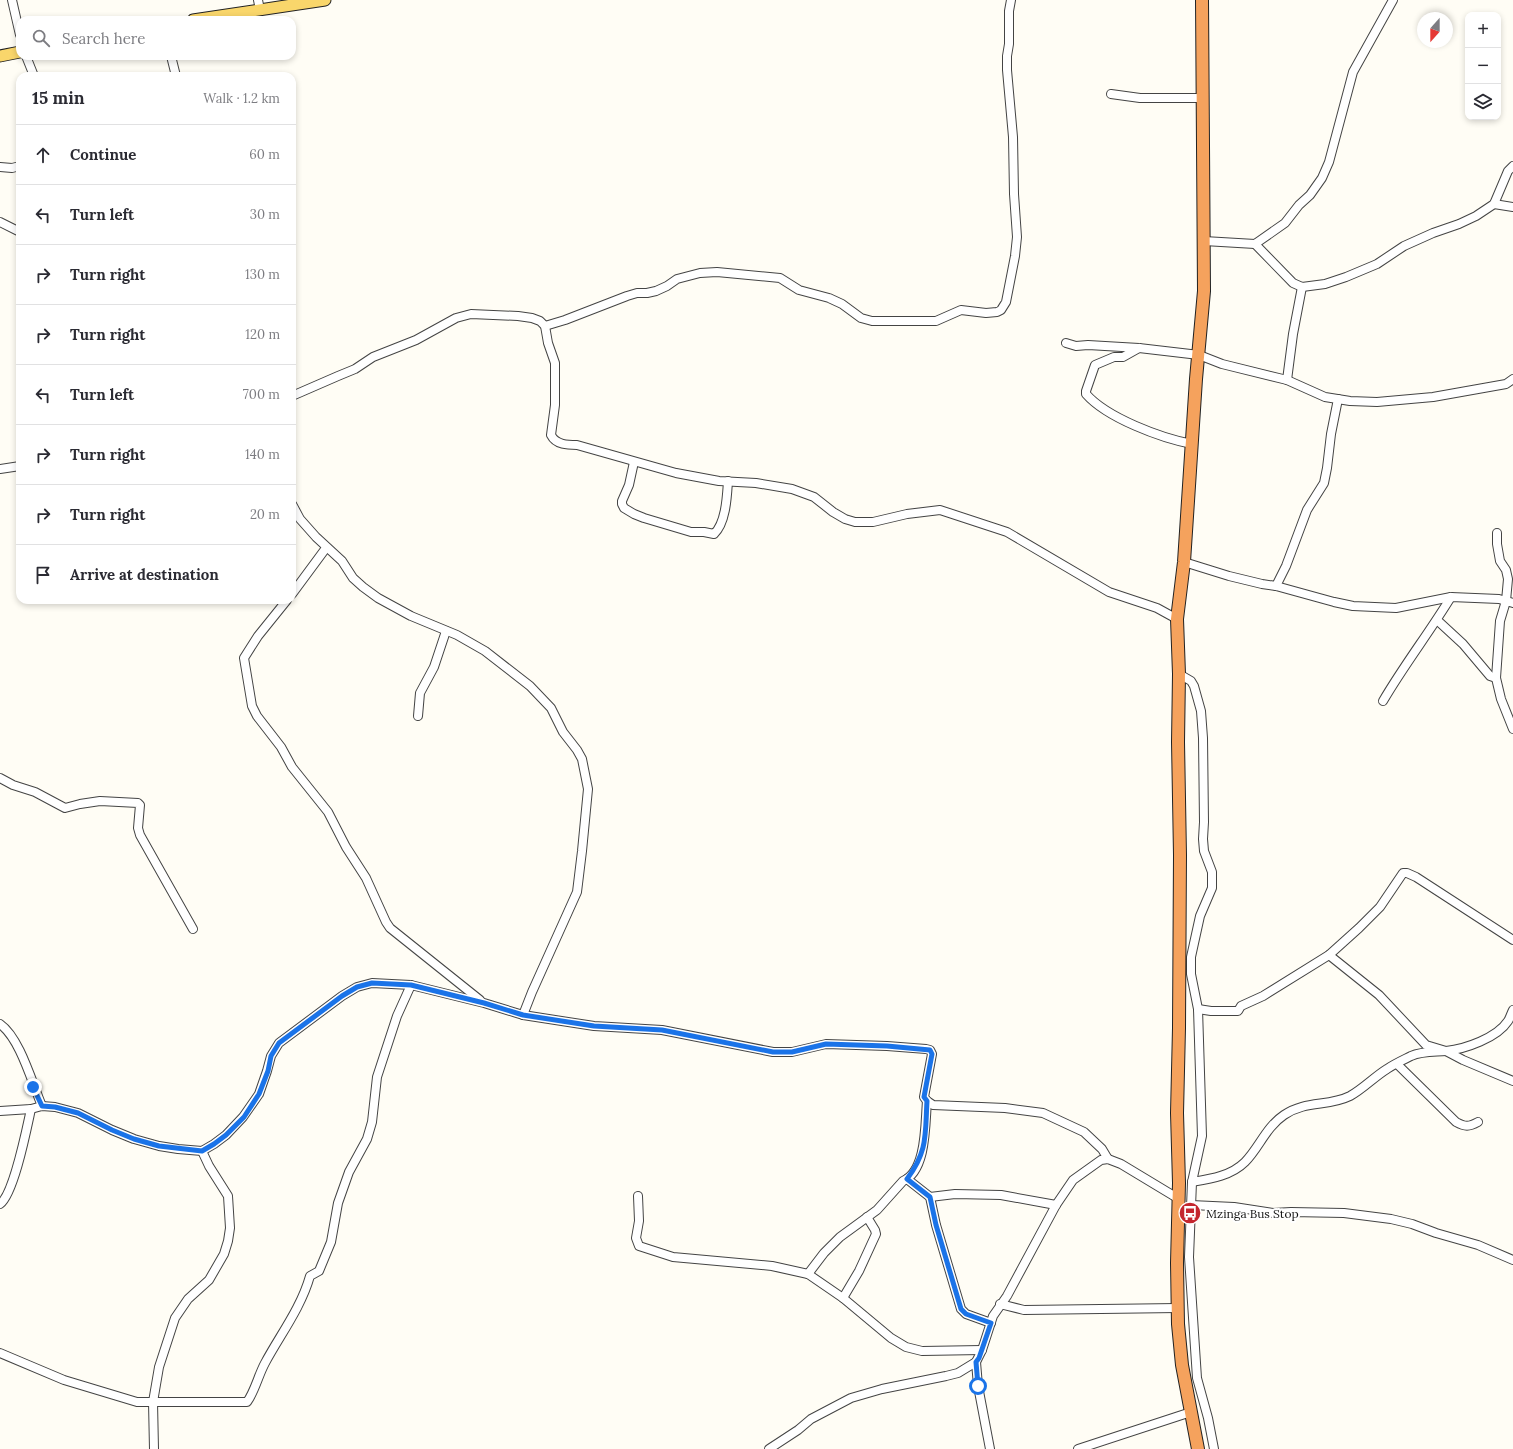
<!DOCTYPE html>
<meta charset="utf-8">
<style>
body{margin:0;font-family:Lora,serif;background:#f2f2f3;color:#2b2b33}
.controls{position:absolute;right:12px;top:12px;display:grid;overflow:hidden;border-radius:8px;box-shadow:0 2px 6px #0003}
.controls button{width:36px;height:36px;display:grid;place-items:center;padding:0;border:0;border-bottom:1px solid #e1e1e2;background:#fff;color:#2b2b33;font:20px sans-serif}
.compass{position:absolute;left:1417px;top:12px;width:36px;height:36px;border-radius:50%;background:#fff;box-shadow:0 2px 6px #0003;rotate:201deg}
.stop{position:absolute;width:12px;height:12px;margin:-9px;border:3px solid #1a73e8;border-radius:50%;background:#fff}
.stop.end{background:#1a73e8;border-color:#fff;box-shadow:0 1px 4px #0008}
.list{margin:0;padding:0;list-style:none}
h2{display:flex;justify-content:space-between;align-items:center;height:52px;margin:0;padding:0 16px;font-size:17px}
h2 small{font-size:13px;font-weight:400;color:#7c7c81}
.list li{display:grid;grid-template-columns:26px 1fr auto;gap:12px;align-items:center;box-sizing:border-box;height:60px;padding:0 16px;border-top:1px solid #e1e1e2}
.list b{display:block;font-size:15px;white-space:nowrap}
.list em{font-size:13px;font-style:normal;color:#7c7c81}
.icon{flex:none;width:22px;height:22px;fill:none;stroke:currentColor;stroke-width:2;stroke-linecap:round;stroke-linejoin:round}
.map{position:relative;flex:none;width:1513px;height:1449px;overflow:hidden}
.search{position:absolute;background:#fff;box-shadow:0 2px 6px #0003;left:16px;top:16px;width:280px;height:44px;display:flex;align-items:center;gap:10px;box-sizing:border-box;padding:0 14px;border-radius:12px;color:#7c7c81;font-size:15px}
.panel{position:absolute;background:#fff;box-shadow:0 2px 6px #0003;left:16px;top:72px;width:280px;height:532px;border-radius:12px}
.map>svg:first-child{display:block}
</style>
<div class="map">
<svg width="1513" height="1449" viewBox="0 0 1513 1449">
<rect width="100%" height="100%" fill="#fffdf5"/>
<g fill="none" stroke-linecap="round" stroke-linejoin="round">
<g stroke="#444" stroke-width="10">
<g id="minor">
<polyline points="12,0 20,35"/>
<polyline points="258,0 260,10"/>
<polyline points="26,56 34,76"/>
<polyline points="171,56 176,76"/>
<polyline points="1111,94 1140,98 1202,98"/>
<polyline points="0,167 12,168 20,166"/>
<polyline points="1494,204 1513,207"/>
<polyline points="0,222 20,232"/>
<polyline points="1204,241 1255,244 1285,223 1299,205 1310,195 1322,178 1329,162 1353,72 1393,0"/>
<polyline points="1255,244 1293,283 1302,287 1325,284 1346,277 1377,264 1404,246 1433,233 1459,224 1476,216 1494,204 1508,171 1513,166"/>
<polyline points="545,326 565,320 627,296 637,293 647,293 656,291 667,286 677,279 700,273 717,272 780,278 799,290 829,298 842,304 861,318 872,321 936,321 961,310 986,313 997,312 1001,310 1006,302 1015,256 1017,237 1014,194 1013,137 1007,70 1007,56 1009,44 1009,11 1011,0"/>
<polyline points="1066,343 1076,346 1088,345 1139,348 1199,355 1222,364 1287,380 1325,397 1350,401 1377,402 1433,397 1506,384 1513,379"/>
<path d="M1139 348 1123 357H1114L1095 365 1086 391V394C1107 418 1161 438 1192 444"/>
<polyline points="1287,380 1293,334 1302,287"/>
<path d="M292 396 338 376 355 369 373 357 416 340 456 318 471 314 518 316 532 318 540 321 545 326 548 343 555 363V405L551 435C556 445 568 445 577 445L676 473 719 481 756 483 792 489 814 497 833 512 845 519 855 522H873L907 514 940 510 1007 532 1109 592 1157 608 1177 619"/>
<path d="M634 462 629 485 622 501V504L624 508 634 514 644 518 691 532H704L714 534C726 523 727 496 728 481"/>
<polyline points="0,469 20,466"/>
<polyline points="292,504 300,519 316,537 342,561 353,578 363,587 378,598 411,616 457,635 485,651 530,686 551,708 563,732 577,750 582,759 588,789 582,851 577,892 532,992 523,1015"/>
<polyline points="1184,562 1229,576 1262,584 1276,586 1334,602 1353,606 1396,608 1451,597 1499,599 1506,601 1508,579 1506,570 1500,561 1497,544 1497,533"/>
<polyline points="1276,586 1286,566 1307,510 1324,483 1327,468 1331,434 1338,399"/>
<polyline points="292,594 326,548"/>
<polyline points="287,600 258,636 244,658 252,706 257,716 281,747 292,767 328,812 346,847 366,878 386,922 390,928 480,1000"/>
<polyline points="1513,603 1506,601 1500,621 1496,678 1501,699 1513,729"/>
<polyline points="1437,620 1463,644 1490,676 1496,678"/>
<polyline points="1179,674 1191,681 1194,686 1201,711 1203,738 1204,822 1203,839 1204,851 1212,872 1212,888 1200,916 1191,957 1191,974 1198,1009 1202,1136 1192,1182 1189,1257 1197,1378 1208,1418 1214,1449"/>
<path d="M1383 701C1404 665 1429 633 1451 597"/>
<polyline points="418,716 420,693 434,667 446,631"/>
<polyline points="0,778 13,785 35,792 65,808 80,804 100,801 138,803 140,805 138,828 140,835 193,929"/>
<polyline points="1329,955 1379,995 1426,1045 1446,1051 1463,1060 1513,1081"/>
<polyline points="1198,1009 1211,1011 1238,1011 1241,1006 1263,996 1329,955 1359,928 1380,907 1403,873 1407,873 1416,877 1513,940"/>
<path d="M0 1024C20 1038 32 1083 42 1106"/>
<path d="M1397 1064 1456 1122C1465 1127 1469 1127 1478 1122"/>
<polyline points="0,1111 31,1109 42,1106 55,1107 78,1113 112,1130 134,1139 159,1146 178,1149 202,1151 214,1144 226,1135 243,1117 259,1094 267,1071 271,1056 279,1043 342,996 357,987 372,983 411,985 484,1003 523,1015 594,1026 662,1030 773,1052 792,1052 826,1044 887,1046 926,1049 930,1050 932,1054 924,1097 927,1101 933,1105 1005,1108 1043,1113 1084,1132 1102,1149 1108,1159"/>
<polyline points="907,1179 930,1197 936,1225 961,1309 966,1314 991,1323"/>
<path d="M1192 1182C1210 1179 1231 1176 1245 1162 1259 1148 1266 1127 1284 1115 1306 1100 1328 1107 1350 1096 1363 1089 1374 1077 1387 1069 1394 1064 1403 1060 1411 1056 1422 1051 1434 1052 1446 1051 1465 1049 1497 1038 1508 1021 1510 1018 1511 1014 1513 1010"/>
<polyline points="638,1196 639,1221 636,1238 639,1246 673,1257 772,1266 808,1274 843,1298 891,1338 906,1347 922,1351 982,1350"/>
<polyline points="930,1197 955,1194 1001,1195 1056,1205"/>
<path d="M0 1204C14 1194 27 1127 31 1109"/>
<polyline points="1191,1205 1234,1207 1273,1213 1291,1212 1344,1213 1391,1219 1412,1224 1436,1233 1478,1245 1513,1260"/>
<path d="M808 1274 824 1253 840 1237 877 1210 903 1181C927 1171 925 1123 927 1101"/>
<polyline points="843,1298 859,1271 876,1234 875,1230 867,1217"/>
<polyline points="1000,1304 1024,1310 1178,1308"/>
<path d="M0 1353 64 1380 137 1402H247C255 1391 258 1376 265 1363 280 1335 301 1308 310 1276L319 1271 331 1242 338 1203 349 1172 367 1139 372 1122 377 1077 397 1016 411 985"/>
<polyline points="976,1362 978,1386 990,1449"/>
<polyline points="154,1449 153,1402 159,1367 175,1318 188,1299 209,1280 224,1254 228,1241 230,1228 228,1196 209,1166 202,1151"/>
<polyline points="769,1449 798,1430 811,1419 851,1398 882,1389 946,1376 958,1373 976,1362 982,1350 993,1316 1007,1296 1056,1205 1073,1180 1101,1160 1108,1159 1121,1164 1179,1199"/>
<polyline points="1078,1449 1191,1412"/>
</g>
</g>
<g stroke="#222" stroke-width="13">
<g id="major">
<polyline points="193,20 325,0"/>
<polyline points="0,56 20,52"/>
</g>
</g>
<g stroke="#222" stroke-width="14">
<polyline id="highway" points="1198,1449 1182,1365 1178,1324 1177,1263 1179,1183 1177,1113 1179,1028 1180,855 1178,742 1179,674 1177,619 1184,562 1196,379 1204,291 1202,0"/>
</g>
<use href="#minor" stroke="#fff" stroke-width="8"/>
<use href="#major" stroke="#f9d66b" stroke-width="11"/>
<use href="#highway" stroke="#f5a25d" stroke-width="12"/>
</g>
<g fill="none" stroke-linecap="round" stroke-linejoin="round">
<path stroke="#1a73e8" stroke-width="5" d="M33 1087 42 1106 55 1107 78 1113 112 1130 134 1139 159 1146 202 1151 214 1144 226 1135 244 1117 259 1094 268 1071 271 1056 279 1043 342 996 357 987 372 983 411 985 484 1003 523 1015 594 1026 662 1030 773 1052H792L826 1044 887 1046 930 1050 932 1054 924 1097 927 1101C925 1135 928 1151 907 1179L930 1197 936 1225 961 1309 966 1314 991 1323 979 1358 976 1362 978 1386"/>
</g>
<defs>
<g id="bus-disc" transform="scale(1.15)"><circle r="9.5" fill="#c4262e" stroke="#fff"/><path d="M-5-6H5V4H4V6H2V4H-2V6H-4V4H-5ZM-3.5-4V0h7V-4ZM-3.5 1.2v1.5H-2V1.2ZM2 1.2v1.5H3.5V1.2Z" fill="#fff"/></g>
</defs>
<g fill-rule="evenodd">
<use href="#bus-disc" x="1190" y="1213"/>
</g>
<g text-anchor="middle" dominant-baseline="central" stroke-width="4" stroke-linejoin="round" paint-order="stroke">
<g font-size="12" fill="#111" stroke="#fff" text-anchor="start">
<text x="1206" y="1213">Mzinga Bus Stop</text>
</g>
</g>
</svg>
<div class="controls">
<button>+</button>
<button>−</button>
<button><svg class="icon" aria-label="layers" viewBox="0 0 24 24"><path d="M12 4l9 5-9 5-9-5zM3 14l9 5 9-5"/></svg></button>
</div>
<svg class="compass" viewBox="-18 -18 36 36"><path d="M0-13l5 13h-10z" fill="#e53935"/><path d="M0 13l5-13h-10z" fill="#7c7c81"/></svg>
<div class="stop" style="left:978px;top:1386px"></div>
<div class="stop end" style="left:33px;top:1087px"></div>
<div class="search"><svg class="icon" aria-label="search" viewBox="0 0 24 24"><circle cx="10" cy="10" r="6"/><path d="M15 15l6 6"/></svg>Search here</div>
<section class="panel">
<h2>15 min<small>Walk · 1.2 km</small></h2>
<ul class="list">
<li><svg class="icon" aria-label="ahead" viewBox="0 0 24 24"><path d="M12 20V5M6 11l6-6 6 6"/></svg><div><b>Continue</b></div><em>60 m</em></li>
<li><svg class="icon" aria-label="left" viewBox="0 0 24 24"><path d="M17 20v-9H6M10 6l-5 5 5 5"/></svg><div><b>Turn left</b></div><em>30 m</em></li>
<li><svg class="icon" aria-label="right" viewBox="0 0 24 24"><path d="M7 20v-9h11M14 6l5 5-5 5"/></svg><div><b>Turn right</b></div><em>130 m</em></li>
<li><svg class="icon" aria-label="right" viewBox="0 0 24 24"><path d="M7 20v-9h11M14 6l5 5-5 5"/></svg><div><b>Turn right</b></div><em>120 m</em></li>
<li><svg class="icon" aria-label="left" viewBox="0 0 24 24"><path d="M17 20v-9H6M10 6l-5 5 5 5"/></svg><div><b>Turn left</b></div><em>700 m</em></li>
<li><svg class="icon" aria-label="right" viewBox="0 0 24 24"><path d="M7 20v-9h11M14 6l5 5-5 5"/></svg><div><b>Turn right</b></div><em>140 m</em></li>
<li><svg class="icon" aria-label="right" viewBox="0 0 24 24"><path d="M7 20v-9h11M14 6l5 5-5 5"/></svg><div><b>Turn right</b></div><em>20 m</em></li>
<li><svg class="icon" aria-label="arrive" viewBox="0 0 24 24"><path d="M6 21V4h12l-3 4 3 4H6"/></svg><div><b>Arrive at destination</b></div></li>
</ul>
</section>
</div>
